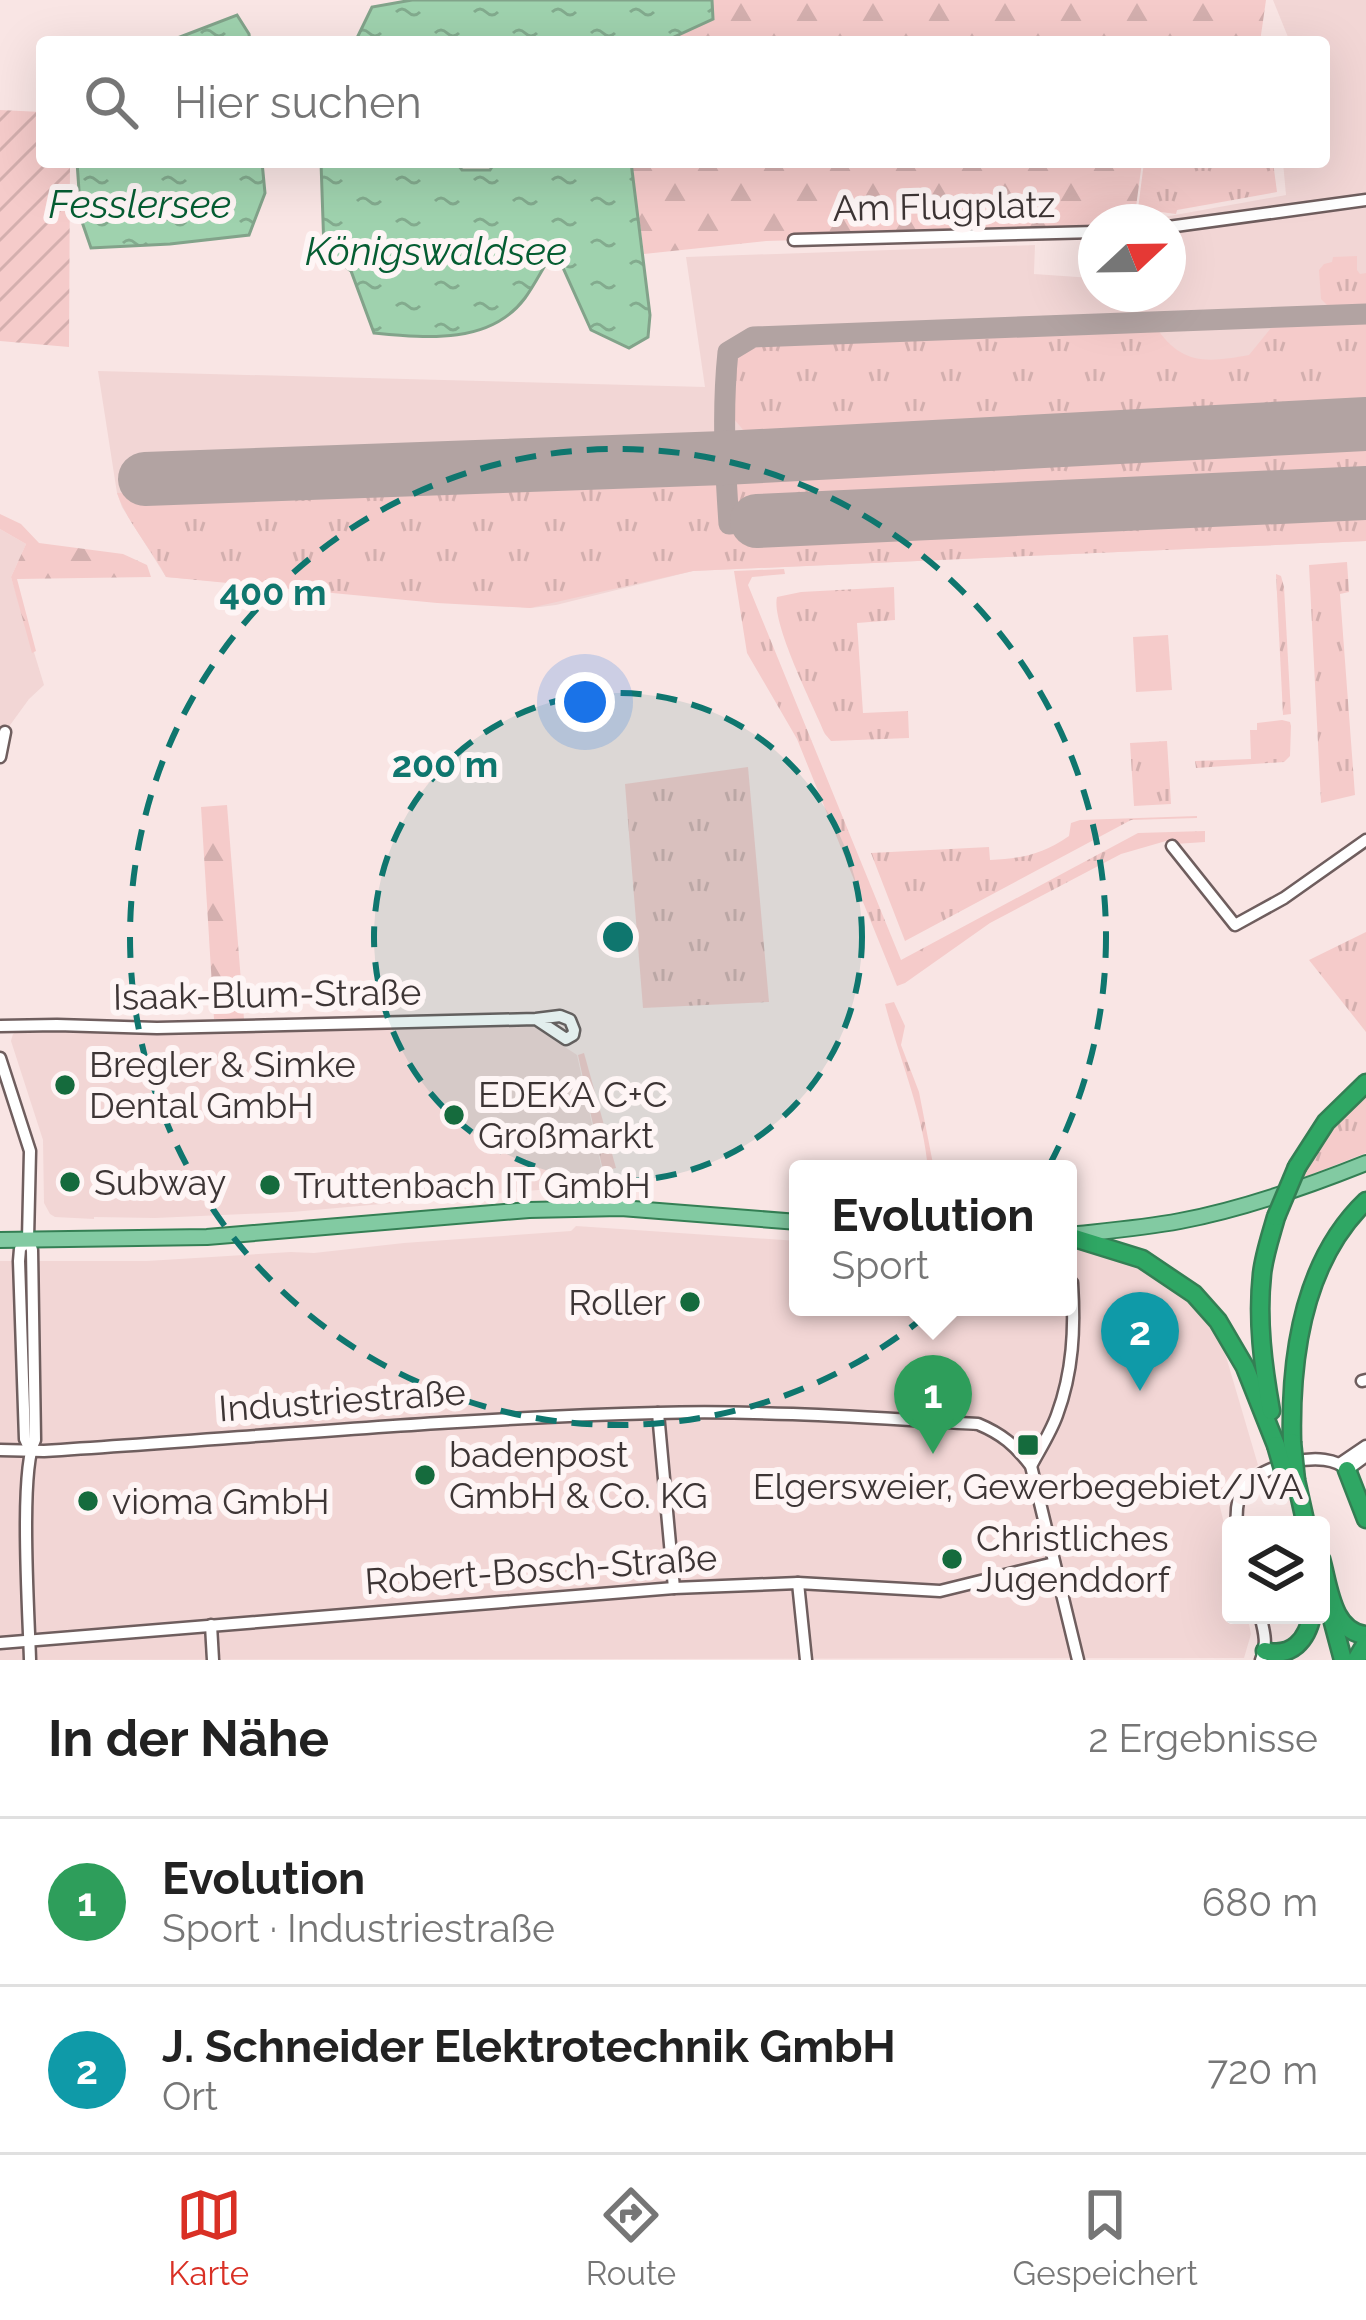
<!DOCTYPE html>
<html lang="de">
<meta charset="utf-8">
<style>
body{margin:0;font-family:Raleway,sans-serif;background:#f6f6f6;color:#222}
.controls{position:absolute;right:36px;bottom:36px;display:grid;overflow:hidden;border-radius:12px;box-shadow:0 12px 48px #0002}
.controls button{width:108px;height:108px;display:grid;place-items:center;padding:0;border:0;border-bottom:3px solid #e0e0e0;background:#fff;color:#222;font:60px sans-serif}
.compass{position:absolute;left:1078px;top:204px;width:108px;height:108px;border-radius:50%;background:#fff;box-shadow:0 12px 48px #0002;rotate:68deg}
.you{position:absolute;left:585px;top:702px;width:42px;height:42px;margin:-30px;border:9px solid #fff;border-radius:50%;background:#1a73e8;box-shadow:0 0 0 18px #1a73e833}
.badge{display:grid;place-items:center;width:78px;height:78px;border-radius:50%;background:#d93025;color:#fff;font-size:39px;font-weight:700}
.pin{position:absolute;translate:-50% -99px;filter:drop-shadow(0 3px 6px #0008)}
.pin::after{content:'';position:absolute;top:63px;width:42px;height:36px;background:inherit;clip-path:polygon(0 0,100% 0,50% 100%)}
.popup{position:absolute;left:789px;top:1160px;width:288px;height:156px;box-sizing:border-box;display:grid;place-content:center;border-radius:12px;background:#fff;filter:drop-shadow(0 3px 9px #0005);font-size:39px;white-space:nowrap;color:#767676}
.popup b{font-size:45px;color:#222}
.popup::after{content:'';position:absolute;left:50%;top:100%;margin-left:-24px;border:24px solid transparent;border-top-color:#fff}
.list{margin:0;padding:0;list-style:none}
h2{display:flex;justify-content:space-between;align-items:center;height:156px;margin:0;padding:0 48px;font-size:51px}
h2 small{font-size:39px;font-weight:400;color:#767676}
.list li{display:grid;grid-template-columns:78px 1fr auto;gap:36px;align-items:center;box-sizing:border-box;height:168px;padding:0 48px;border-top:3px solid #e0e0e0}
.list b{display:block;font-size:45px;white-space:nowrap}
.list p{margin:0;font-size:39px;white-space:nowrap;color:#767676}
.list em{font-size:39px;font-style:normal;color:#767676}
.icon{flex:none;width:66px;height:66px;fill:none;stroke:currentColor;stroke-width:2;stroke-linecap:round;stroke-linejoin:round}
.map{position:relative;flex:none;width:1366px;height:1660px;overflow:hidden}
.search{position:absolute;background:#fff;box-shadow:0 12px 48px #0002;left:36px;right:36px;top:36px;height:132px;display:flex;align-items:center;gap:30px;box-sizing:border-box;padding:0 42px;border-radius:12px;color:#767676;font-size:45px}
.sheet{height:492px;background:#fff}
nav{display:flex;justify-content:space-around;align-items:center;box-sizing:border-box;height:168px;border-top:3px solid #e0e0e0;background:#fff;font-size:33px;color:#767676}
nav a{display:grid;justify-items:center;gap:6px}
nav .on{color:#d93025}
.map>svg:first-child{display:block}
</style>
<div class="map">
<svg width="1366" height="1660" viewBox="0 0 1366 1660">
<defs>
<pattern id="grass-tufts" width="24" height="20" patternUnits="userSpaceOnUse" patternTransform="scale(3)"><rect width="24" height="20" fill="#f5cbca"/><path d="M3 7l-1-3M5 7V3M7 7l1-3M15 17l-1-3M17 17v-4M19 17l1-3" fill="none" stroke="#d3afae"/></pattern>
<pattern id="forest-firs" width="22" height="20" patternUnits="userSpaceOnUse" patternTransform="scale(3)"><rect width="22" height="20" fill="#f5cbca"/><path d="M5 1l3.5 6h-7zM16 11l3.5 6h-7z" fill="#d3afae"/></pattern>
<pattern id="garden-furrows" width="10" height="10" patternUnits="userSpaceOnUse" patternTransform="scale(3)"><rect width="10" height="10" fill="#f5cbca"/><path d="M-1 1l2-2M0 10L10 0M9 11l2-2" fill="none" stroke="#d3afae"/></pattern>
<pattern id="water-ripples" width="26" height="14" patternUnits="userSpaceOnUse" patternTransform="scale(3)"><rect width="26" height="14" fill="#9fd2ae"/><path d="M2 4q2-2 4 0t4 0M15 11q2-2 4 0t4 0" fill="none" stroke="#83ab8e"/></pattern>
</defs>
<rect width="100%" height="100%" fill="#f9e5e4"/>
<g fill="#f2d6d5">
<polygon points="1273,0 1366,0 1366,541 693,571 556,605 531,608 166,577 122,507 117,493 98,371 705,387 686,257 1035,245 1034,274 1092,278 1096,260 1096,294 1168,294 1168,222 1136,222 1286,195 1283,162 1324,162 1324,42 1290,42"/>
<polygon points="0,529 26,544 11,577 44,685 29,699 5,732 0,729"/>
<polygon points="530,1024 577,1055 605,1184 292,1212 155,1218 94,1217 94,1219 55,1217 50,1214 44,1203 43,1140 11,1041 13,1034 22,1029"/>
<polygon points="576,1226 798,1241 798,1307 1068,1307 1068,1247 1110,1254 1173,1287 1220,1336 1258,1465 1242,1477 1219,1503 1231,1552 1231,1615 1247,1615 1251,1634 1244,1658 0,1660 0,1261 147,1261 291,1252 314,1253 404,1243 571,1231"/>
</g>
<g fill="url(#grass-tufts)">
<polygon points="1144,162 1273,162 1277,192 1177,210 1176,214 1138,209"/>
<polygon points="1357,256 1357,270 1360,274 1366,273 1366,305 1329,307 1321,299 1319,270 1324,264 1332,262 1333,257"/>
<path d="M1366 317V411L752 440 733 418 735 359 756 343 1154 324C1180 365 1205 363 1249 355L1275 323Z"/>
<path d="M1366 436V541L693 571 530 608 437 603 166 577C151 548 128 524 117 493L540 477Z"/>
<polygon points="1347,562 1349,592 1340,594 1355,795 1321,803 1309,565"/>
<polygon points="784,569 785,574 752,577 748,585 901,960 1138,833 1205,831 1205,842 1175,844 1166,841 1121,854 990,923 905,983 897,986 797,739 747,653 734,571"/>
<polygon points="1276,574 1281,576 1284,587 1291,714 1283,715"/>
<path d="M894 587 895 620 857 623 863 713 908 711 909 738 831 741 825 734C813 705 771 623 777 597L801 592Z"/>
<polygon points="1282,720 1290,722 1291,726 1290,756 1284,762 1196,768 1195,761 1251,759 1250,730 1257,730 1257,723"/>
<polygon points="1167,741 1171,804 1134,806 1130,743"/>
<polygon points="748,767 769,1002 643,1008 625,784"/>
<path d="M1197 816V818L1131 820 905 941 871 853 989 847 990 860C1023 858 1041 855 1069 836L1071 823 1080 820Z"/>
<polygon points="1366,932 1366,1032 1309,960"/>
<path d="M894 1002 905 1026 901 1045 919 1092 934 1169H928C923 1112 899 1058 885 1004Z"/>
<polygon points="584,1053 616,1168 603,1171 578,1055"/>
<polygon points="1366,1090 1366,1153 1300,1179 1329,1130"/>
</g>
<g fill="url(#forest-firs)">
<polygon points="712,0 1266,0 1260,42 663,42 713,20"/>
<polygon points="631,162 1142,162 1134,222 1096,222 1096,229 1079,232 766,241 644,254"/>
<polygon points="0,514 21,524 39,543 123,554 147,565 151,577 17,579 36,651 32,653 11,577 26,544 0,529"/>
<polygon points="227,805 244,1019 214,1019 201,807"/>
</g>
<polygon fill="url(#garden-furrows)" points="0,110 42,112 42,162 70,162 69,347 0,341"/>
<polygon fill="#f5cbca" points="1168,635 1172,690 1136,692 1133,637"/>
<g fill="url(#water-ripples)" stroke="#82a38a" stroke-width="3">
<polygon points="412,0 712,0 713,19 663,42 355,42 372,7"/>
<polygon points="237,15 249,34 250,42 167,42"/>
<polygon points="77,162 262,162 265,193 249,235 170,244 91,248 81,219"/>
<path d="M321 162H456L462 170H490L495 162H631L650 315 648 337 629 348 591 330 555 250C544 265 536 283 525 298 490 345 426 338 374 333L351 271 324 250Z"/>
</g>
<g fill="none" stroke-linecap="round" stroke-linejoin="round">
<path stroke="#b2a3a2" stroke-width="21" d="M757 521 729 524C725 466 722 409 728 352L753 337 1366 314"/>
<g stroke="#b2a3a2" stroke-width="54">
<polyline points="145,479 724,458 1366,424"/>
<polyline points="757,521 1366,493"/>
</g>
<g stroke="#6f5e5e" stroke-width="15">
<g id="minor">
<polyline points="1168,227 1366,200"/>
<polyline points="794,240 1096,232"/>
<polyline points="0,757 5,732"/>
<polyline points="1172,846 1235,925 1284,898 1366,840"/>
<polyline points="0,1026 57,1025 157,1028 536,1019 560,1016 570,1020 574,1030 573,1035 566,1039 536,1019"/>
<path d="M0 1058 30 1151 28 1239 32 1250 35 1440C19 1469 29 1619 30 1660"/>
<polyline points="28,1239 20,1249 19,1261 25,1439 30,1450"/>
<polyline points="1362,1381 1366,1380"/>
<polyline points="658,1413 674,1588"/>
<path d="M0 1450 44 1451C248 1438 453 1418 657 1413 764 1410 871 1418 978 1424 1002 1434 1015 1445 1031 1466L1078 1660"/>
<polyline points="1341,1463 1366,1446"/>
<path d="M1031 1466C1040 1449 1051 1432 1057 1415 1073 1372 1075 1328 1072 1283"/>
<path d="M1237 1525C1236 1513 1236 1499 1244 1488 1261 1465 1326 1447 1347 1470L1366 1456"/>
<polyline points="798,1583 806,1660"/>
<path d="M1260 1615C1264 1631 1268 1644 1261 1660"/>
<polyline points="211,1625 213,1660"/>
<polyline points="0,1643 674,1588 798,1583 940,1591 1054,1563"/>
</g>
</g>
<g stroke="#347f54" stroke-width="18">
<g id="major">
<path d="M1069 1235C1106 1231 1143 1228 1180 1221 1244 1209 1306 1187 1366 1163"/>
<polyline points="0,1240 207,1237 529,1210 621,1208 798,1222"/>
</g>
</g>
<g stroke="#347f54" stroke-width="21">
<g id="highway">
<polyline points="1297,1167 1326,1122 1366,1083"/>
<polyline points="1068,1236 1142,1259 1194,1294 1218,1321 1245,1367 1276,1445"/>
<path d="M1271 1411C1263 1366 1257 1320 1262 1274 1264 1255 1271 1235 1276 1217"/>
<path d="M1292 1442C1290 1359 1302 1262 1366 1201"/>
<polyline points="1347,1470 1366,1519"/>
<polyline points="1296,1480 1306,1525"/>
<path d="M1321 1559C1329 1587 1332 1632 1366 1635"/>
<polyline points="1331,1615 1343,1660"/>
<path d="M1265 1651C1292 1658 1307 1640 1312 1615"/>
<polyline points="1356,1660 1366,1643"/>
</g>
</g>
<use href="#minor" stroke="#fff" stroke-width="10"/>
<use href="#major" stroke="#82caa2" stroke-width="14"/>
<use href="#highway" stroke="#2fa764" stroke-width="16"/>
<g stroke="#347f54" stroke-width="21" stroke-linecap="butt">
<g id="highway-bridge">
<polyline points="1276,1217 1297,1167"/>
<polyline points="1292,1442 1296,1480"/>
<polyline points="1276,1445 1287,1483"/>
</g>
</g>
<use href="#highway-bridge" stroke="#2fa764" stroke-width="16"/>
</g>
<circle cx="618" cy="937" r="244" fill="#0f766e" fill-opacity=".12"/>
<g fill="none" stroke="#0f766e" stroke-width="6" stroke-dasharray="21 15">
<circle cx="618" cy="937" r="244"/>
<circle cx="618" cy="937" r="488"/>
</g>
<g fill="#156b3d" stroke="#fef5f5" stroke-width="4.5">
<circle cx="65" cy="1085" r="12"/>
<circle cx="454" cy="1115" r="12"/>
<circle cx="70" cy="1182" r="12"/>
<circle cx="270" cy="1185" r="12"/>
<circle cx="690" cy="1302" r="12"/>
<rect x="1016" y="1433" width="24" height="24" rx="6"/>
<circle cx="425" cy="1475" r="12"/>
<circle cx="88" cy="1501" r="12"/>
<circle cx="952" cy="1559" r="12"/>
</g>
<g text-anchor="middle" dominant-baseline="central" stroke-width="12" stroke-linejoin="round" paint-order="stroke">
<g font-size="36" fill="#3d3535" stroke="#fef5f5">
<text transform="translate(944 206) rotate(-1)">Am Flugplatz</text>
<text transform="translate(267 994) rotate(-1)">Isaak-Blum-Straße</text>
<text transform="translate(342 1400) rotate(-4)">Industriestraße</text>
<text transform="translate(541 1569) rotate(-4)">Robert-Bosch-Straße</text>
</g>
<g font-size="36" fill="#3d3535" stroke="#fef5f5" text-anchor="start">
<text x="89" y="1064">Bregler &amp; Simke<tspan x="89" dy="41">Dental GmbH</tspan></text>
<text x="478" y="1094">EDEKA C+C<tspan x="478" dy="41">Großmarkt</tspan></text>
<text x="94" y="1182">Subway</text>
<text x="294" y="1185">Truttenbach IT GmbH</text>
<text x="666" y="1302" text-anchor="end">Roller</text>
<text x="449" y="1454">badenpost<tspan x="449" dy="41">GmbH &amp; Co. KG</tspan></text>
<text x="1028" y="1486" text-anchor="middle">Elgersweier, Gewerbegebiet/JVA</text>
<text x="112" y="1501">vioma GmbH</text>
<text x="976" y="1538">Christliches<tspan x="976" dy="41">Jugenddorf</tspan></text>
</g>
<g font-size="39" font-style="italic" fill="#055d32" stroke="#fef5f5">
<text x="140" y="204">Fesslersee</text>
<text x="436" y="251">Königswaldsee</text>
</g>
</g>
<circle cx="618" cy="937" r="18" fill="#0f766e" stroke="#fef5f5" stroke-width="6"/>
<g font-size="36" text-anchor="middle" font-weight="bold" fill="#0f766e" stroke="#fef5f5" stroke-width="12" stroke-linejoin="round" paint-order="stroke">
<text x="273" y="605">400 m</text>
<text x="445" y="777">200 m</text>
</g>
</svg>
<div class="controls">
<button><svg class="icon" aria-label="layers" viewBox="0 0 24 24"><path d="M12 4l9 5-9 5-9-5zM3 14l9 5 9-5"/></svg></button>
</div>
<svg class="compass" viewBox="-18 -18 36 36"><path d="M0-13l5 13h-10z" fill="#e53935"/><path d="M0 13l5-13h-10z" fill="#767676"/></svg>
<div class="you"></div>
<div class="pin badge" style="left:933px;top:1454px;background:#2e9e5b">1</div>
<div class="popup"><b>Evolution</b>Sport</div>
<div class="pin badge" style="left:1140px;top:1391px;background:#0f9aa8">2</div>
<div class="search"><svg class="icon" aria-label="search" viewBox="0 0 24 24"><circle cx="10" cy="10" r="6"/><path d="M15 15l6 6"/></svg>Hier suchen</div>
</div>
<section class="sheet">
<h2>In der Nähe<small>2 Ergebnisse</small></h2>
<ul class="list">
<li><span class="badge" style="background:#2e9e5b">1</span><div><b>Evolution</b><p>Sport · Industriestraße</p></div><em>680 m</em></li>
<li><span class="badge" style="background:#0f9aa8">2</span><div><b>J. Schneider Elektrotechnik GmbH</b><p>Ort</p></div><em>720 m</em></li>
</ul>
</section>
<nav>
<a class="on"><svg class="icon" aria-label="map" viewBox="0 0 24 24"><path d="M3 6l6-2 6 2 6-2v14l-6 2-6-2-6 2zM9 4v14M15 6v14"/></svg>Karte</a>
<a><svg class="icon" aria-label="directions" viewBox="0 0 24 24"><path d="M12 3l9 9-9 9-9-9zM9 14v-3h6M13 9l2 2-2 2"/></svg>Route</a>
<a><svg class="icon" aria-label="saved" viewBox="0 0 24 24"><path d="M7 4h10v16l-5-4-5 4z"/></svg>Gespeichert</a>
</nav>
